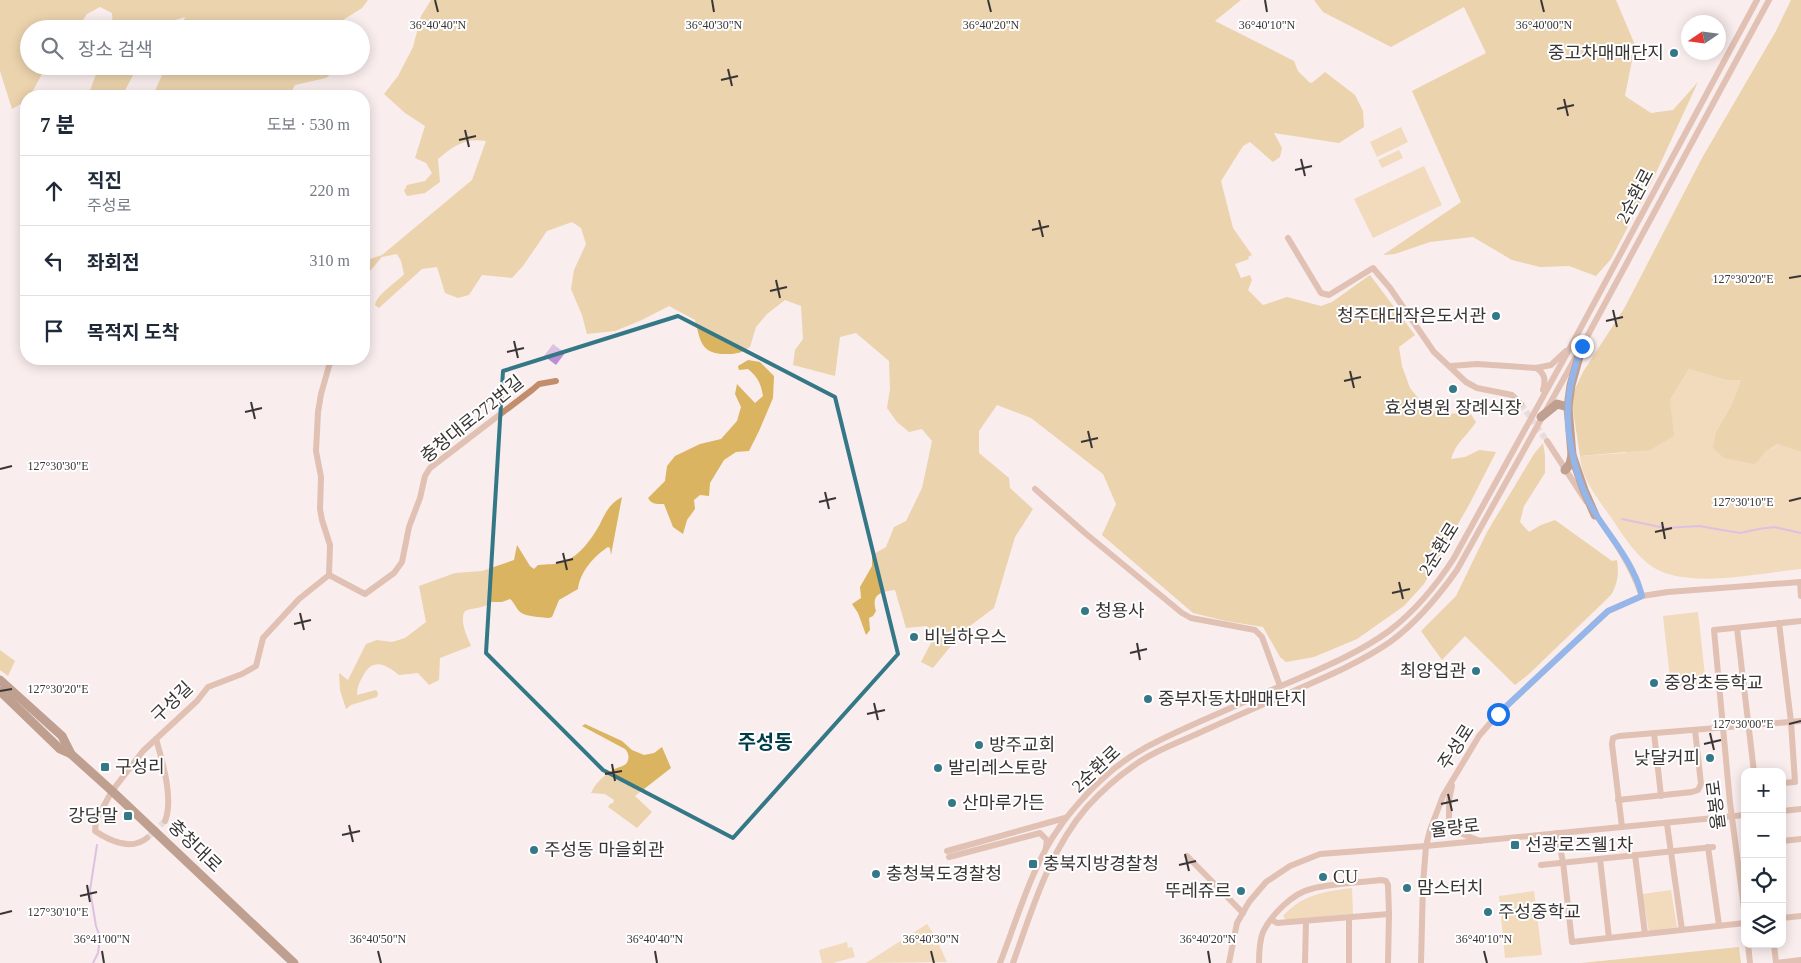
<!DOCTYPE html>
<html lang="ko">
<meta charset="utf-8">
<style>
body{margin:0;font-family:"Times New Roman","Noto Sans KR",serif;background:#f2f2f3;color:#1f2937}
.controls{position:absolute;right:15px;bottom:15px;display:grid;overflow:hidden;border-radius:10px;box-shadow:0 2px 12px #0003}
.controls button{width:45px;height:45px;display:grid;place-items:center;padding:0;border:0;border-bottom:1px solid #e0e1e3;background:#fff;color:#1f2937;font:25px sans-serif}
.compass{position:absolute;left:1681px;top:15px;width:45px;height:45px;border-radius:50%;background:#fff;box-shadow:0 2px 12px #0003;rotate:257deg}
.stop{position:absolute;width:15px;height:15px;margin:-11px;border:4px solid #1a73e8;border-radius:50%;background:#fff}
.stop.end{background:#1a73e8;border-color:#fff;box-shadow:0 1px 5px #0008}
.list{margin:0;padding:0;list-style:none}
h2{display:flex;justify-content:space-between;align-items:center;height:65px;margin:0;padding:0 20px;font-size:21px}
h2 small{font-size:16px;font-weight:400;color:#747a83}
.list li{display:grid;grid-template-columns:32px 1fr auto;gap:15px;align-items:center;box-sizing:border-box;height:70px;padding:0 20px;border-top:1px solid #e0e1e3}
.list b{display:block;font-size:19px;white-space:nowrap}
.list p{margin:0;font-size:16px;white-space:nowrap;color:#747a83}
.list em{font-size:16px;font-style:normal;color:#747a83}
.icon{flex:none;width:28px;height:28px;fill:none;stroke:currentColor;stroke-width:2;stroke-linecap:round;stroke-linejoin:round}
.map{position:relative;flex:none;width:1801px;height:963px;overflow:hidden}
.search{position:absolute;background:#fff;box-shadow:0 2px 12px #0003;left:20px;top:20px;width:350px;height:55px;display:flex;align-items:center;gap:12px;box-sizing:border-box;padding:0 18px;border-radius:28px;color:#747a83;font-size:19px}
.panel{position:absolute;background:#fff;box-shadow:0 2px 12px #0003;left:20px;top:90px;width:350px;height:275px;border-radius:20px}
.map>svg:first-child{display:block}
</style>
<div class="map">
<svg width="1801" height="963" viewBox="0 0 1801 963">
<rect width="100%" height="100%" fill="#faeded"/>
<g fill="#e6c580">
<polygon points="1401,127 1408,142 1377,157 1370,142"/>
<polygon points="1399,150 1403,158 1382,168 1378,160"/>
<polygon points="1424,166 1442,205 1373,238 1354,199"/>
<path d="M1689 369 1726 380H1741L1732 404 1716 432 1765 452 1779 444 1801 452V569C1761 573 1694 588 1658 570 1637 559 1623 535 1610 516 1598 499 1581 478 1580 456L1625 453 1670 400Z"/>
<polygon points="1698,612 1706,685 1671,687 1663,616"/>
<path d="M1352 888 1353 914 1286 920 1283 916C1301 895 1326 891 1352 888Z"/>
<polygon points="1671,890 1677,927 1649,931 1642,894"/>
<polygon points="1534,891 1542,955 1505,958 1499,896"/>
<polygon points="927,924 935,936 947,962 866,963"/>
<polygon points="847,942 848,948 852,947 855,957 833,963 822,963 819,950"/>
</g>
<g fill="#dab460">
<polygon points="0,0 368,0 362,8 343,20 341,29 181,29 185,17 172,21 161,29 113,29 112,13 100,7 87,14 77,29 29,29 29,66 44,66 42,74 30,96 26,96 26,101 12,109 0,71"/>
<path d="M431 0H1241L1215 21 1294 61 1298 71 1310 83 1313 82 1325 72 1355 95 1363 111 1364 127 1339 143 1274 133 1282 148 1280 157 1273 162 1250 142 1243 146 1221 181 1233 228 1252 255 1248 257 1249 259 1235 264 1241 278 1250 275 1252 280 1248 290 1263 305 1287 297 1321 306 1332 302 1370 275 1415 335 1399 347 1402 366 1410 388 1422 403 1438 414 1470 413 1476 422C1467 436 1456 442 1451 459L1465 457 1479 450 1496 452 1470 503 1424 584 1404 606 1357 639 1314 657 1286 662 1280 657 1263 627 1226 621 1193 613 1102 535 1116 504 1103 474 1031 418 997 405 979 431V453L1009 478 1010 488 1033 509 1015 537 994 608 963 631 933 668 921 662 932 641 927 626 906 628 895 590C880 592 871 594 876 611L873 616 869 618 870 630 866 635 858 613 852 604 861 598 860 587 872 566V555L886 547 894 527 906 521 922 488 932 441 922 429 909 432 897 422 887 408 890 389 889 361 856 333 840 337 835 376 793 365 795 350 803 339 801 306 785 300 767 314 756 327 750 347C742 352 738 354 729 354 701 355 701 343 695 320L669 306 642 320 615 331 587 334 582 315 571 289 574 270 586 244 581 228 572 222 547 231 523 266 512 278 482 275 469 295 458 298 445 293 437 267 422 269 379 308 375 305C378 293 396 283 404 274L401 261 397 254 382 257 364 278V264L370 259 382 255 472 180 486 141C464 138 454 146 438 159L440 182 425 193 407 196 404 191 407 185 425 181 432 173 426 163 415 158 425 126 405 113 384 94 398 76 413 47 421 16Z"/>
<polygon points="1314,0 1616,0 1635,45 1625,96 1651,113 1673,110 1698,82 1654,177 1611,259 1596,276 1569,266 1540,267 1512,260 1473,237 1430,242 1395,254 1383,255 1461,202 1412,91 1486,53 1464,7 1391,47 1323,12"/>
<polygon points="1791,0 1801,0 1801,452 1778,444 1765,452 1755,464 1724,458 1713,448 1716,432 1732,404 1741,380 1726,380 1689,369 1670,400 1674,436 1650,450 1580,456 1571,397 1583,372 1625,307 1702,158 1776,31"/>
<polygon points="99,66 138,66 122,96 88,96"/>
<polygon points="166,66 337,66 337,69 326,78 295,85 289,96 154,96 154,93"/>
<path d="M748 360 760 362 774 376 773 398 759 431 749 451 736 452 724 460 710 483 709 496 700 495 694 500 695 509 687 520 683 534 673 527 664 504C657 504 652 505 648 498L665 481 667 466 675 456 700 444 721 439 737 421 741 407 735 394 737 384 755 403 763 396C761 384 758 377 748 369L739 370 738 366Z"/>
<path d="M1543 443 1545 455V473L1524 506 1520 522 1529 532 1541 525 1555 520 1612 561 1617 560C1619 573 1618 583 1611 595L1528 675 1515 685 1465 636 1442 660 1421 631 1456 596 1487 532 1534 454Z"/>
<path d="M622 497 611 555 610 548 608 547C594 556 580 572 578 589L559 600 552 617 549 618C540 617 527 617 520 612 516 608 514 602 510 599L502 602H491C484 609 474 607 465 611 459 621 467 636 471 646L440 658 439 680 429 685 418 673 399 675C386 664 372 657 363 676 359 683 357 687 357 695L376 690 378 693 377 697 351 705 346 709 340 690 339 673 348 680 366 644 377 640 392 642 405 638 426 622 419 586 455 573 482 571 514 560 517 545 530 566 534 569 538 565C547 564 557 565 565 561 580 556 593 537 600 524 605 513 610 503 622 497Z"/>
<polygon points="0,650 15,661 8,676 0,670"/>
<path d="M585 724 622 741 632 750 644 755 654 753 662 747 671 768 635 796 652 812 637 828 608 807 610 804 613 803 614 800 605 794 591 793C595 784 602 777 611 771 615 768 622 767 626 764 630 759 629 753 625 749L582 726Z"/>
<polygon points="1739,947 1741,963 1581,963"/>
</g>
<polygon fill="#bc8dd4" points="553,344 565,353 556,365 544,356"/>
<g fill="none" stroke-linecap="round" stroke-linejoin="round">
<g stroke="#bc8dd4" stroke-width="2">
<polyline points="1622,519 1665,528 1699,526 1740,533 1759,529 1774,527 1801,533"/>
<polyline points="93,963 98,953 100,937 96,926 90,890 97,845"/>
</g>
<g stroke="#d4c8c8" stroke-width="6" stroke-dasharray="6 3" stroke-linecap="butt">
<polyline points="1521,404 1547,441"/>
<polyline points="147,838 165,821"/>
</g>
<g stroke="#c18d6d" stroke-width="6">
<polyline points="1288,238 1321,293 1329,295 1373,268 1390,288 1434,352 1466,382 1477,388 1512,395 1521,404"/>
<polyline points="1451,366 1477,364 1536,368 1551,365 1566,351"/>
<path d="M1536 368C1545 373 1546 381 1543 390"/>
<polyline points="1547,441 1586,501"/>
<polyline points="1035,489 1085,533 1182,613 1191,618 1255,630 1262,637 1280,686"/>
<path d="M1593 511C1613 538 1631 564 1642 596"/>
<polyline points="329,575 330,545 322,520 320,509 321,477 316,451 318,412 321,394 331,359"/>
<polyline points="1800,582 1801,596"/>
<polyline points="1779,623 1791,722 1795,782 1782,783"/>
<polyline points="1737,628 1754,772"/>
<polyline points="1654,733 1661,796"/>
<path d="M156 739C162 760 174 799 165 821"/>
<polyline points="1452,786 1449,800 1449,820 1460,833 1480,841"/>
<polyline points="1618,800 1692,792 1698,790 1701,784 1695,730"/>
<polyline points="1782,811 1801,809"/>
<polyline points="1667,824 1682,930"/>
<polyline points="1622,827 1612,744 1613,738 1619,736 1801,721"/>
<polyline points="1557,833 1563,862 1572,942 1745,923"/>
<path d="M147 838C131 851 110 841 95 831L96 820 112 791 143 751 197 701 208 687 242 674 256 666 263 638 299 599 329 575 365 594 394 573 402 562 409 527 420 498 425 476 430 468 532 390 539 384 556 381"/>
<polyline points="1782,841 1801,839"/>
<polyline points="1708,847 1719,925"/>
<polyline points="947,851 1065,818"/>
<polyline points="1635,855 1645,934"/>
<polyline points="1187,856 1243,913"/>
<polyline points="949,857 1040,833 1047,840 1046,847"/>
<polyline points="1600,859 1609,938"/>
<polyline points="1541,865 1713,847"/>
<polyline points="1745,916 1730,803 1714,630 1801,621"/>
<polyline points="1349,918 1349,963"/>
<polyline points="1782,918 1801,916"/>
<polyline points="1272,920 1277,923 1389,914"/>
<polyline points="1748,944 1750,963"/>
<polyline points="1774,944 1776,963 1801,960"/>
<path d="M1000 963C1016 922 1033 863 1059 828 1069 813 1088 792 1101 780 1130 752 1165 737 1201 721 1233 707 1264 693 1295 680 1327 666 1360 652 1389 631 1415 611 1436 586 1454 558L1571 346 1757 0"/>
<path d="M1013 963C1032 910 1049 851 1087 807 1100 793 1116 778 1132 767 1152 752 1177 743 1199 733 1232 718 1264 704 1296 690 1328 676 1361 662 1390 642 1416 623 1438 597 1457 570L1582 346 1769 0"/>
<polyline points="1229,963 1237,923 1249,902 1266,882 1290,866 1320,854 1426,846 1745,815"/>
<path d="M1259 963C1259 953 1259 942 1263 932 1271 915 1293 893 1311 889 1334 883 1358 883 1381 880L1386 881 1388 885 1389 914 1388 963"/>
<polyline points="1305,963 1306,921"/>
<polyline points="1421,963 1423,884 1426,846 1430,830 1443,796 1479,736 1498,714 1608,611 1642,596 1668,592 1801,582"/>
</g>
<g stroke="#794420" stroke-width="9">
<polyline points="1582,346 1571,385 1568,407 1572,455 1584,490 1595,515"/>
<polyline points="1541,417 1557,404 1568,407"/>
<polyline points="1565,470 1570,464 1572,455"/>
<polyline points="0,680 62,736 71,754"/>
<polyline points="0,691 60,749 71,754 112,791 294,963"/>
</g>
</g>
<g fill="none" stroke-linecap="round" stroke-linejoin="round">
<path stroke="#1a73e8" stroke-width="6" d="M1498 714 1608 611 1642 596C1640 589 1638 581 1634 574 1625 553 1609 535 1597 516 1578 488 1566 440 1568 406 1569 385 1575 365 1582 346"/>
</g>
<path d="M0 0H1801V963H0ZM678 316 835 397 898 654 733 838 603 770 486 653 503 371Z" fill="#faeded" fill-opacity=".55" fill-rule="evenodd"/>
<path fill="none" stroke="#347887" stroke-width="4" stroke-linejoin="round" d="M678 316 835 397 898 654 733 838 603 770 486 653 503 371Z"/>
<path fill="none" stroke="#3a3535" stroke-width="2" d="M435 0 438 12M712 0 714 12M988 0 991 12M1265 0 1267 12M1541 0 1544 12M728 69 732 86M721 80 738 76M1564 99 1568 116M1557 109 1574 105M465 130 469 147M459 140 476 136M1301 159 1305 176M1295 170 1312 166M1039 220 1043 237M1032 230 1049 226M1789 278 1801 276M776 280 780 298M770 291 787 287M1613 310 1617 327M1606 321 1623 317M514 341 518 358M507 352 524 348M1350 371 1354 388M1344 381 1361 377M251 402 255 419M245 412 262 408M1088 431 1092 448M1081 442 1098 438M0 469 12 466M825 492 829 509M1789 501 1801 498M819 502 836 498M1662 522 1665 539M1655 532 1672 528M563 553 567 570M556 563 573 559M1399 582 1403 599M1392 593 1410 589M300 613 304 630M294 624 311 620M1137 643 1140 660M1130 653 1147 649M0 691 12 689M874 703 878 720M867 714 885 710M1789 724 1801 721M1710 733 1714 750M1704 744 1721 740M612 764 615 781M605 774 622 771M1448 794 1452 811M1441 804 1458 800M349 825 353 842M342 835 360 831M1185 854 1189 871M1179 865 1196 861M87 885 90 902M80 896 97 892M0 914 12 911M102 951 104 963M378 951 381 963M655 951 657 963M931 951 934 963M1208 951 1210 963M1484 951 1487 963"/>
<g fill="#347887" stroke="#fff" stroke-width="2">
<circle cx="1674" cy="53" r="5"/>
<circle cx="1496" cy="316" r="5"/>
<circle cx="1453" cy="389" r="5"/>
<circle cx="1085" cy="611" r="5"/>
<circle cx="914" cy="637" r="5"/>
<circle cx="1476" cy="671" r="5"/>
<circle cx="1654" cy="683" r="5"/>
<circle cx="1148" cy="699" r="5"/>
<circle cx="979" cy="745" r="5"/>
<circle cx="1710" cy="758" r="5"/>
<rect x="100" y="762" width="10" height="10" rx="2.5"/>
<circle cx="938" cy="768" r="5"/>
<circle cx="952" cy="803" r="5"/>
<rect x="123" y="811" width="10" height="10" rx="2.5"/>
<rect x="1510" y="840" width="10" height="10" rx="2.5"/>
<circle cx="534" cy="850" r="5"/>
<rect x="1028" y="859" width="10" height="10" rx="2.5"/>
<circle cx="876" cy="874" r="5"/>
<circle cx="1323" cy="877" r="5"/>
<circle cx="1407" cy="888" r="5"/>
<circle cx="1241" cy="891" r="5"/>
<circle cx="1488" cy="912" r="5"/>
</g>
<g text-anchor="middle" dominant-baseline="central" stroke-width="4" stroke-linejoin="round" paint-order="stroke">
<g font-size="18" fill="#3a3535" stroke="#fff" text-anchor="start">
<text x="1664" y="53" text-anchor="end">중고차매매단지</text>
<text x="1486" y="316" text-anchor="end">청주대대작은도서관</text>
<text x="1453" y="408" text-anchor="middle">효성병원 장례식장</text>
<text x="1095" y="611">청용사</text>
<text x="924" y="637">비닐하우스</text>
<text x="1466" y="671" text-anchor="end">최양업관</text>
<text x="1664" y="683">중앙초등학교</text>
<text x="1158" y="699">중부자동차매매단지</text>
<text x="989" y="745">방주교회</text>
<text x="1700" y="758" text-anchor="end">낮달커피</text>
<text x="115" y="767">구성리</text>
<text x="948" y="768">발리레스토랑</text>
<text x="962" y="803">산마루가든</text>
<text x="118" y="816" text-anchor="end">강당말</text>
<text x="1525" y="845">선광로즈웰1차</text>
<text x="544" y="850">주성동 마을회관</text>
<text x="1043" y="864">충북지방경찰청</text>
<text x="886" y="874">충청북도경찰청</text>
<text x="1333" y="877">CU</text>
<text x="1417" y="888">맘스터치</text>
<text x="1231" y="891" text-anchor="end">뚜레쥬르</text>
<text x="1498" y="912">주성중학교</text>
</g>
<g font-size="18" fill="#3a3535" stroke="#fff">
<text transform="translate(1635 196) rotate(-62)">2순환로</text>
<text transform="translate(472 419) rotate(-39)">충청대로272번길</text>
<text transform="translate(1439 549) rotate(-58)">2순환로</text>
<text transform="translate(172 702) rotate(-44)">구성길</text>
<text transform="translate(1456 747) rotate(-57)">주성로</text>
<text transform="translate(1096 769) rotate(-43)">2순환로</text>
<text transform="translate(1716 805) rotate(-97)">율봉로</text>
<text transform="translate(1455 828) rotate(-6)">율량로</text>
<text transform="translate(195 846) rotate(44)">충청대로</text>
</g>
<g font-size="20" font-weight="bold" fill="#003d49" stroke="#fff">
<text x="765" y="742">주성동</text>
</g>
</g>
<g font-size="12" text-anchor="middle" fill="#3a3535" stroke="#fff" stroke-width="4" stroke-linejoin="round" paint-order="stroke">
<text x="438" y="29">36°40'40"N</text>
<text x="714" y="29">36°40'30"N</text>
<text x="991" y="29">36°40'20"N</text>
<text x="1267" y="29">36°40'10"N</text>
<text x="1544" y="29">36°40'00"N</text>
<text x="1743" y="283">127°30'20"E</text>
<text x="58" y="470">127°30'30"E</text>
<text x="1743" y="506">127°30'10"E</text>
<text x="58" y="693">127°30'20"E</text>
<text x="1743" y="728">127°30'00"E</text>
<text x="58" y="916">127°30'10"E</text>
<text x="102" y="943">36°41'00"N</text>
<text x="378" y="943">36°40'50"N</text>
<text x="655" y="943">36°40'40"N</text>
<text x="931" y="943">36°40'30"N</text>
<text x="1208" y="943">36°40'20"N</text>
<text x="1484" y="943">36°40'10"N</text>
</g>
</svg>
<div class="controls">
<button>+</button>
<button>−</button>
<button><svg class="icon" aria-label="locate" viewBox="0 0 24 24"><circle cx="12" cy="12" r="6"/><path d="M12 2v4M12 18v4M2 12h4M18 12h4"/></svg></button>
<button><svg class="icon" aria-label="layers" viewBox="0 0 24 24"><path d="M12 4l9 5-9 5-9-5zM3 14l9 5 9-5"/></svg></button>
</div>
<svg class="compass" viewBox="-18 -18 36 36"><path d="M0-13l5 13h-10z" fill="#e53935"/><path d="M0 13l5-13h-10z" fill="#747a83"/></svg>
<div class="stop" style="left:1498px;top:714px"></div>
<div class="stop end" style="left:1582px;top:346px"></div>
<div class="search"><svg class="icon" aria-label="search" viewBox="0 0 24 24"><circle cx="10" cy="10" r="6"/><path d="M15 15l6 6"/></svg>장소 검색</div>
<section class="panel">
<h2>7 분<small>도보 · 530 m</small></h2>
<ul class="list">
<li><svg class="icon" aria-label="ahead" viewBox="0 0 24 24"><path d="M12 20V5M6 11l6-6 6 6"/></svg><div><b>직진</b><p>주성로</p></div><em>220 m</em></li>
<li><svg class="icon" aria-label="left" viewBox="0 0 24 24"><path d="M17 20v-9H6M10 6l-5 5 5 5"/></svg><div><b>좌회전</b></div><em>310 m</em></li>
<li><svg class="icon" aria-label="arrive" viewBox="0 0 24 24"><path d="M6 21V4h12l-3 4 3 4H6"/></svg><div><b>목적지 도착</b></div></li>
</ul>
</section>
</div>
